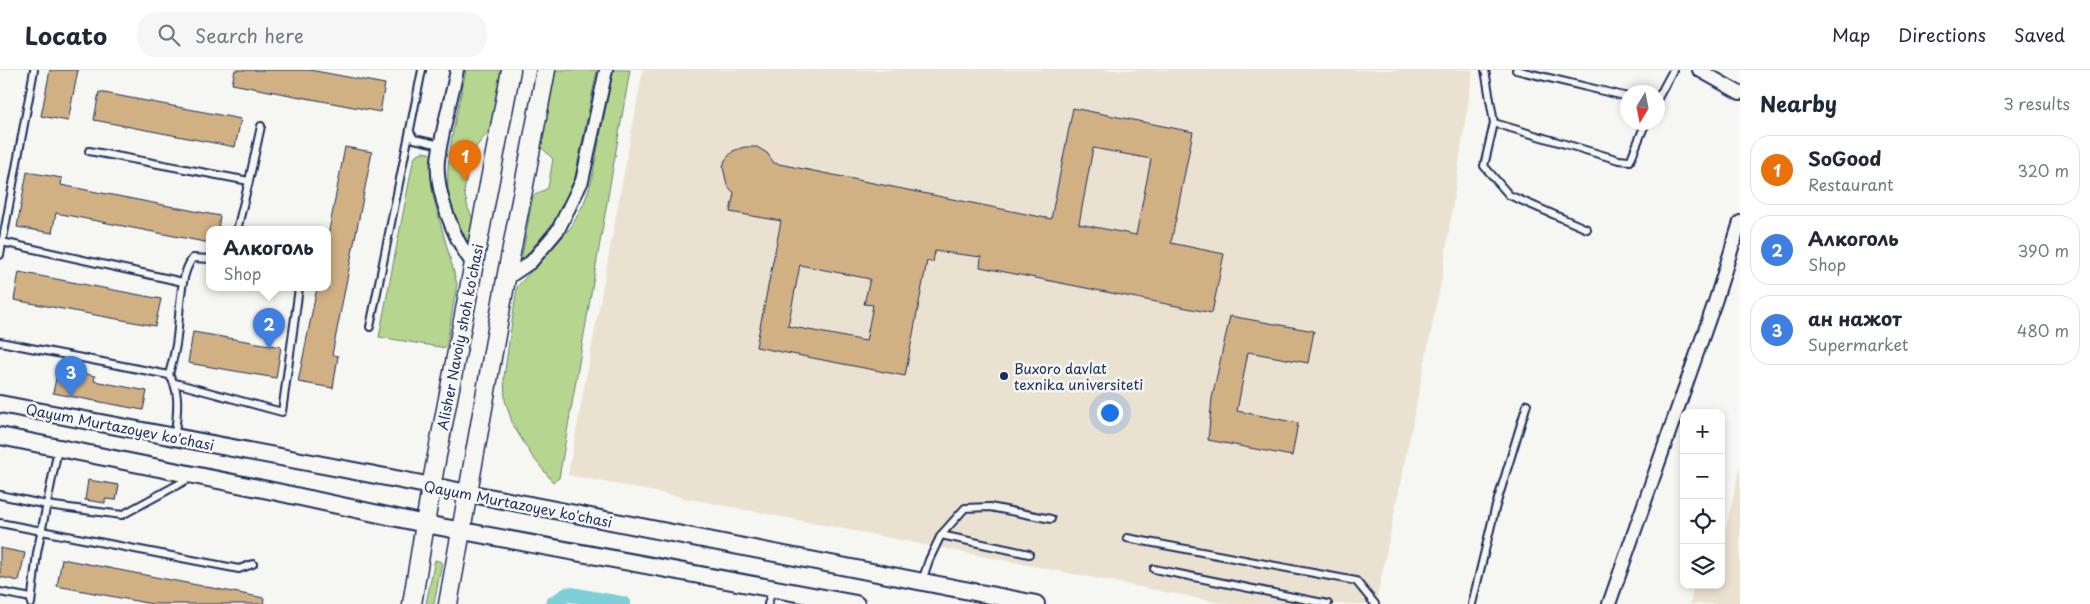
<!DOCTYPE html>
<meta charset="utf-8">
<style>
body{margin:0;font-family:"Playpen Sans",sans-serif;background:#f6f6f7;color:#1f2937}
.controls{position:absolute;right:15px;bottom:15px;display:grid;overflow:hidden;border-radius:10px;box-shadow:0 2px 8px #0003}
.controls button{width:45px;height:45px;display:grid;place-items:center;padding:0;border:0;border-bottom:1px solid #e0e1e3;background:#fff;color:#1f2937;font:25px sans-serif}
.compass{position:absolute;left:1620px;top:15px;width:45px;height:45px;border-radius:50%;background:#fff;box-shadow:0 2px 8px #0003;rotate:190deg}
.you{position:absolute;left:1109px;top:342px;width:18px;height:18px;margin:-12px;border:4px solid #fff;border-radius:50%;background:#1a73e8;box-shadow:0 0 0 8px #1a73e833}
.badge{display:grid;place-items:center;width:32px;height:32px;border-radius:50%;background:#1b2f5e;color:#fff;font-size:16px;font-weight:700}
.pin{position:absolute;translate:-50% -41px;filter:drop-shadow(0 1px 2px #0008)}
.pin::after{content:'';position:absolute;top:26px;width:18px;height:15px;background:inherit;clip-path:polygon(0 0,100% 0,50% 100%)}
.popup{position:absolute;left:206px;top:156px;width:125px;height:65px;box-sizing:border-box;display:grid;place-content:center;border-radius:10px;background:#fff;filter:drop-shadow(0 1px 4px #0005);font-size:16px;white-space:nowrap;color:#747a83}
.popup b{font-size:19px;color:#1f2937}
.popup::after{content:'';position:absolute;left:50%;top:100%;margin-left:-10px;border:10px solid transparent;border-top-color:#fff}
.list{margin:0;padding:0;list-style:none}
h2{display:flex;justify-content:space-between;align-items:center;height:65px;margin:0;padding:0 20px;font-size:21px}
h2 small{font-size:16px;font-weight:400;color:#747a83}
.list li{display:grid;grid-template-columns:32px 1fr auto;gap:15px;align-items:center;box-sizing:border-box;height:70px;margin:0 10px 10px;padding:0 10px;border:1px solid #e0e1e3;border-radius:20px}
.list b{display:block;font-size:19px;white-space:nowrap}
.list p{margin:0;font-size:16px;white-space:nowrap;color:#747a83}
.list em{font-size:16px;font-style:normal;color:#747a83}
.icon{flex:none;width:28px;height:28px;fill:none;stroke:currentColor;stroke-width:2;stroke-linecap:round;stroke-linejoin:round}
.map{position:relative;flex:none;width:1740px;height:534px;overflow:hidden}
header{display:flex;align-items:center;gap:30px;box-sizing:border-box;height:70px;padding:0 25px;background:#fff;border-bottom:1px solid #e0e1e3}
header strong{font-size:24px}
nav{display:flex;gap:28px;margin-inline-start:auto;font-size:18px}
.search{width:350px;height:45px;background:#f6f6f7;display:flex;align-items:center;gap:12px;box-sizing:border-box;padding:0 18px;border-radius:20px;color:#747a83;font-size:19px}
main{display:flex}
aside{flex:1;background:#fff}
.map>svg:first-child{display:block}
</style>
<header>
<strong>Locato</strong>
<div class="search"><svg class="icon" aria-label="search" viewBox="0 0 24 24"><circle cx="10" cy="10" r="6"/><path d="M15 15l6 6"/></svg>Search here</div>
<nav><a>Map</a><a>Directions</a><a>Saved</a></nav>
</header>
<main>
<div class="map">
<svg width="1740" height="534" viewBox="0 0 1740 534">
<rect width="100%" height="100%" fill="#f6f6f2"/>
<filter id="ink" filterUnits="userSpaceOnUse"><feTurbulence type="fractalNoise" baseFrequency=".02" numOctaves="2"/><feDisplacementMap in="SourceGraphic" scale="10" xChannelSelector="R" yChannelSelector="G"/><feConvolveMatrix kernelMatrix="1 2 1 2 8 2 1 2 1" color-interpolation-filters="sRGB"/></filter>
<g filter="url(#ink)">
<g fill="#ebe1d1">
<polygon points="643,0 1473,0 1442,207 1376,534 1227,534 568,405"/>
<polygon points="1740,398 1740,534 1690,534 1694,515 1721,515 1721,478"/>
</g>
<g fill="#b6d68f" stroke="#688276">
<path d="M466 0H503L492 57 473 81 469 94 464 122 468 138 473 149 467 176C464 170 459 163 456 156 436 107 457 49 466 0Z"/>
<polygon points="556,0 597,0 573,117 558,147 521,192 533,126 548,118 553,89 541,77"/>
<polygon points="613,0 630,0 559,408 553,412 532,386 513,355 505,330 504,307 517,217 572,156 584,133 591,113"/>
<polygon points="422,82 429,83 433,87 433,126 457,214 446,278 379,267 413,92 416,85"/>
<polygon points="435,490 442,492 434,534 426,534"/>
</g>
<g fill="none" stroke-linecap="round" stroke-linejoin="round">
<polyline stroke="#7ecfd7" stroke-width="15" points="552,534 568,524 623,534"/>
</g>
<g fill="#d1b084" stroke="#1b2f5e" fill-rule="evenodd">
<polygon points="50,0 78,0 68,51 41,46"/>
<polygon points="235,0 310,0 385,14 380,42 232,14"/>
<polygon points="99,22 241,49 235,77 94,50"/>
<path d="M1073 38 1193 62 1171 173 1224 184 1212 243 980 197 981 187 935 181 933 192 927 191 905 306 756 277 781 151 730 142 734 123 727 115 723 97 725 90 733 81 744 77H757L767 83 774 93 1051 149ZM1093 78 1151 89 1136 165 1079 154ZM800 195 870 209 864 234 873 235 866 271 788 256Z"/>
<polygon points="345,77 372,82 332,285 338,286 333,318 298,312 317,218 328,218 328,166"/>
<polygon points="27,102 62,108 61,115 220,146 218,160 210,160 210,173 56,143 52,163 17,157"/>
<polygon points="19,202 161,229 155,256 14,230"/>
<polygon points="1230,246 1314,261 1308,293 1248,282 1237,341 1298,353 1292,386 1208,370 1212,328"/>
<polygon points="193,262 281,277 276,308 188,293"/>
<polygon points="58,298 95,306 94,311 147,321 143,340 53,323"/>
<polygon points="88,410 119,415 116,430 105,429 105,433 85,430"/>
<polygon points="0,478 25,483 19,511 0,507"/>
<polygon points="62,489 264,528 263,534 152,534 57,516"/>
</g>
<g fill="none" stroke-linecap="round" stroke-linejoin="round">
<g stroke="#1b2f5e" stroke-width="10">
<g id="service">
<polyline points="1485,0 1494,53 1484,96 1509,125 1587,159"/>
<polyline points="1516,0 1628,27"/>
<polyline points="1658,28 1673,0"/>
<polyline points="1494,53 1619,90 1630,91 1646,52"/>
<polyline points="410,62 414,69 441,75"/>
<polyline points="89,81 249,111 237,160"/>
<polyline points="249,111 261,56"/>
<polyline points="2,172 183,212"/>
<polyline points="0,185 34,0"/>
<polyline points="370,257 422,0"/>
<path d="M0 272 169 305C182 322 176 346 175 367"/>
<path d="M169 305C172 292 176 280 177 267 180 246 179 204 193 188L210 189"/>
<polyline points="175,313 282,342 299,218"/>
<polyline points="0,425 47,435 122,445 190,408"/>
<polyline points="0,453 239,499 253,494"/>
<polyline points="941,465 1029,484"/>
<polyline points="1127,468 1356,511 1375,534"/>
<polyline points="1154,499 1328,534"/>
<polyline points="922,511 929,490 941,465 965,438 990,437 1051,449"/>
<polyline points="0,522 31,528"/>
<polyline points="31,534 37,483 58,379"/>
<polyline points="768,534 772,520"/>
<polyline points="1472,534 1495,439 1527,334"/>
</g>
</g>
<g stroke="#1b2f5e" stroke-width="16">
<g id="minor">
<path d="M457 0C451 30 442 60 438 90 435 121 454 170 473 194"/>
<polyline points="1699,0 1740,23"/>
<polyline points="506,209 531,192 558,160 582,111 606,0"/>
<polyline points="1609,534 1716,229 1740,152"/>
</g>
</g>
<g stroke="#1b2f5e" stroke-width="20">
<g id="tertiary">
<polyline points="0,334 365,403 1036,534"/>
<polyline points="0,366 268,420 425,454 856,534"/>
</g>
</g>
<g stroke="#1b2f5e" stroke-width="21">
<g id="secondary">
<polyline points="412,534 431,417 511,0"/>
<polyline points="448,534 506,209 546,0"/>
</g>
</g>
<use href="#service" stroke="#f6f6f2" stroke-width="6"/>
<use href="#minor" stroke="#f6f6f2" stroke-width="12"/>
<use href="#tertiary" stroke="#f6f6f2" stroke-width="16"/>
<use href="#secondary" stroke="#f6f6f2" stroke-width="18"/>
</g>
</g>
<circle fill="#1b2f5e" stroke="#f6f6f2" stroke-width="2" cx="1004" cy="306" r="5"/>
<g text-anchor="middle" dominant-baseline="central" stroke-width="5" stroke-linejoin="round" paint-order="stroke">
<g font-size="14" fill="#1b2f5e" stroke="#f6f6f2">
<text transform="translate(460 267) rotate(-79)">Alisher Navoiy shoh ko'chasi</text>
<text transform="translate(120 357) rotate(11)">Qayum Murtazoyev ko'chasi</text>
<text transform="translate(518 434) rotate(11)">Qayum Murtazoyev ko'chasi</text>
</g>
<g font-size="14" fill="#1b2f5e" stroke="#f6f6f2" text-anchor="start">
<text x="1014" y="298">Buxoro davlat<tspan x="1014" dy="16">texnika universiteti</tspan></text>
</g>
</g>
</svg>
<div class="controls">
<button>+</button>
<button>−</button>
<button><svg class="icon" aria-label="locate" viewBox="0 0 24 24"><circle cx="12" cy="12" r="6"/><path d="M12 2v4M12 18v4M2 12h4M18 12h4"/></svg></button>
<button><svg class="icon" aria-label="layers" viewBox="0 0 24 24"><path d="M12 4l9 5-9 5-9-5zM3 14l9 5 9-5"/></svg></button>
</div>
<svg class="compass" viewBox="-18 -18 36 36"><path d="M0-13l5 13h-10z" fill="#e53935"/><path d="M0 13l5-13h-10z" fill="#747a83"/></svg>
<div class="you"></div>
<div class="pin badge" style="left:465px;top:111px;background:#e8710a">1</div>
<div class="pin badge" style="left:269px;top:279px;background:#3f7fe0">2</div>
<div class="popup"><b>Алкоголь</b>Shop</div>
<div class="pin badge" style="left:71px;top:327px;background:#3f7fe0">3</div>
</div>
<aside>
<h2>Nearby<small>3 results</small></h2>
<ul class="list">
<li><span class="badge" style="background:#e8710a">1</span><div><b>SoGood</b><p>Restaurant</p></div><em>320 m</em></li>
<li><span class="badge" style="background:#3f7fe0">2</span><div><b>Алкоголь</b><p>Shop</p></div><em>390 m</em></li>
<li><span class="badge" style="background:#3f7fe0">3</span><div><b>ан нажот</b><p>Supermarket</p></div><em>480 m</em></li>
</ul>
</aside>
</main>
